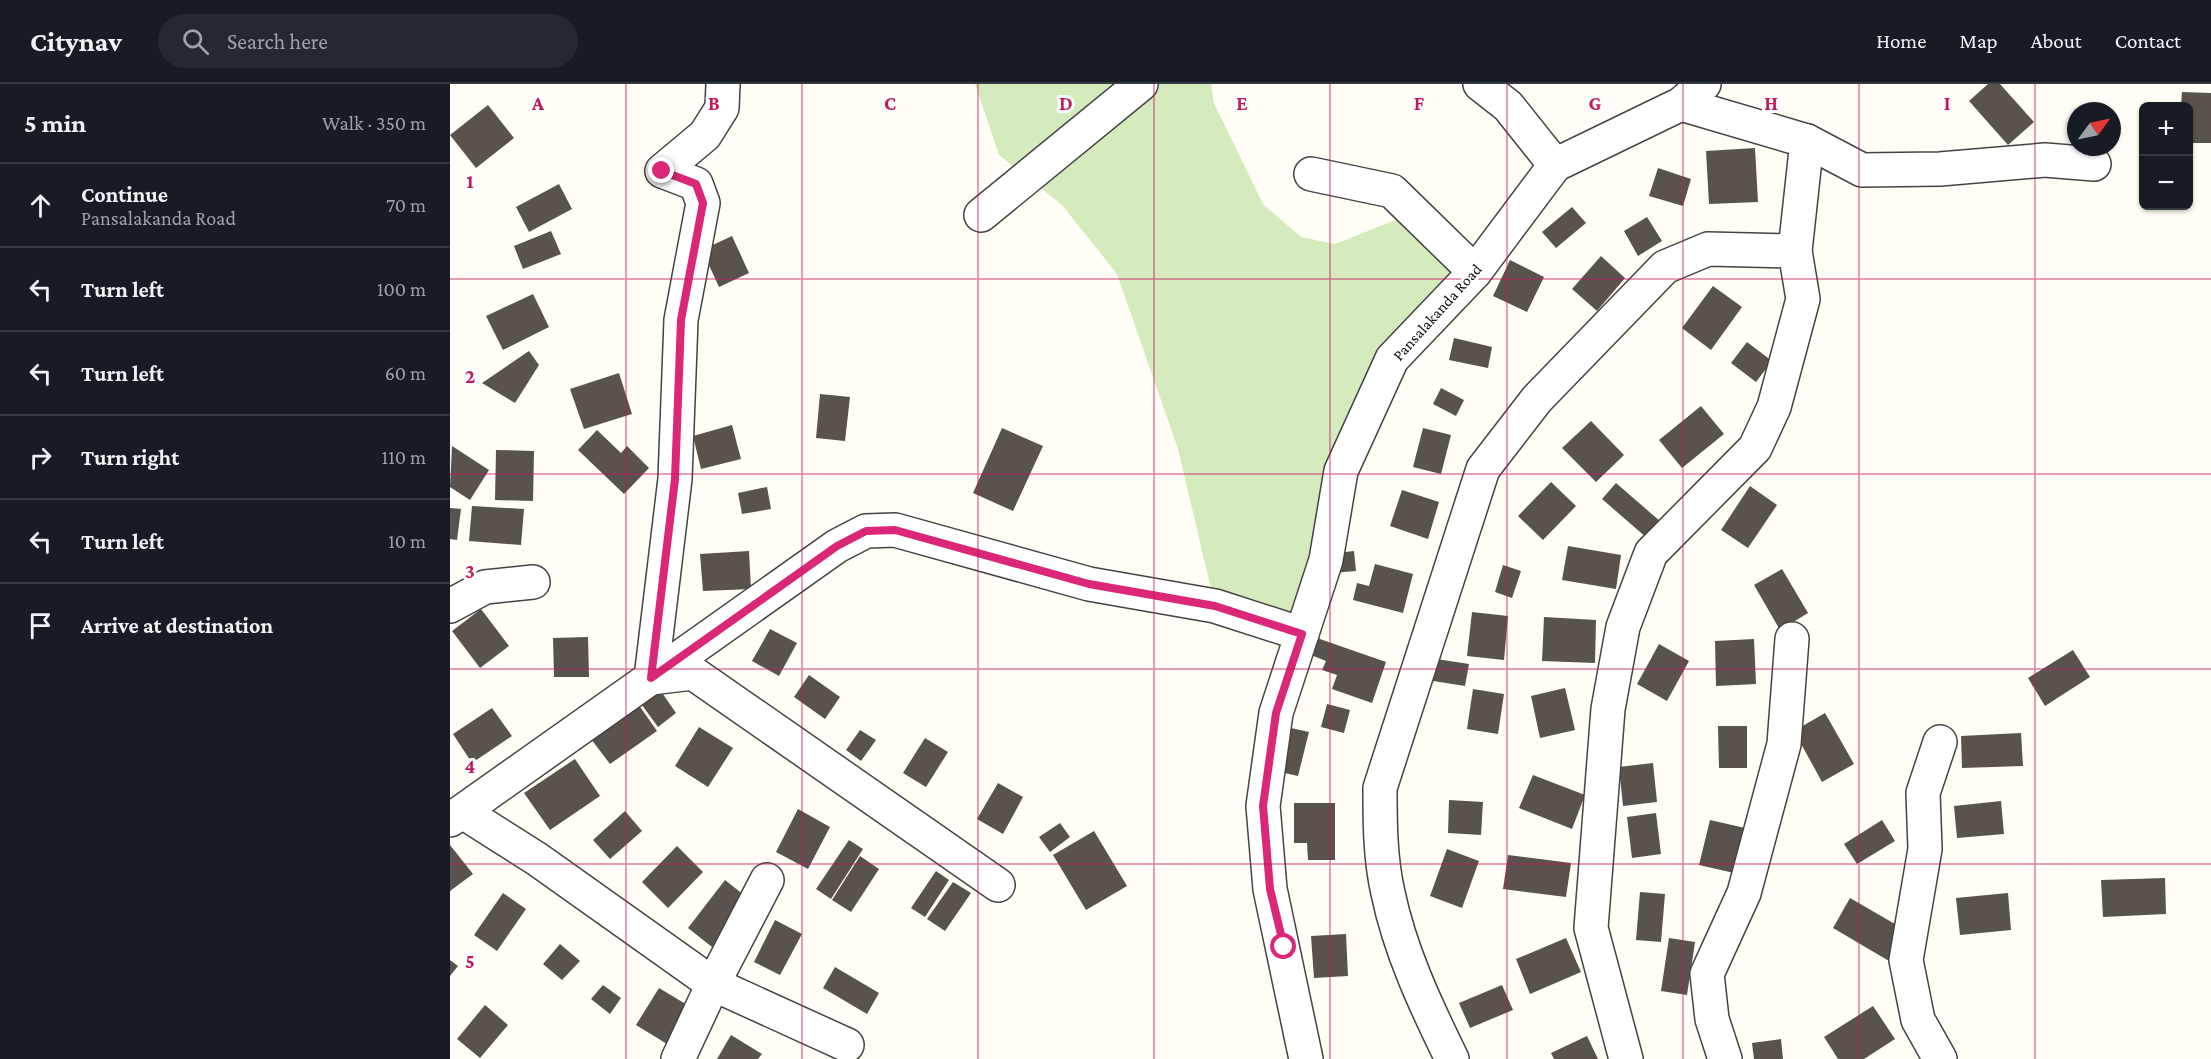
<!DOCTYPE html>
<meta charset="utf-8">
<style>
body{margin:0;font-family:"Crimson Pro",serif;background:#242831;color:#f1f3f6}
.controls{position:absolute;right:18px;top:18px;display:grid;overflow:hidden;border-radius:9px;box-shadow:0 2px 4px #0004}
.controls button{width:54px;height:54px;display:grid;place-items:center;padding:0;border:0;border-bottom:2px solid #363941;background:#171b24;color:#f1f3f6;font:30px sans-serif}
.compass{position:absolute;left:1617px;top:18px;width:54px;height:54px;border-radius:50%;background:#171b24;box-shadow:0 2px 4px #0004;rotate:57deg}
.stop{position:absolute;width:18px;height:18px;margin:-14px;border:4px solid #db2777;border-radius:50%;background:#fff}
.stop.end{background:#db2777;border-color:#fff;box-shadow:0 2px 6px #0008}
.list{margin:0;padding:0;list-style:none}
h2{display:flex;justify-content:space-between;align-items:center;height:78px;margin:0;padding:0 24px;font-size:26px}
h2 small{font-size:20px;font-weight:400;color:#9ea1a6}
.list li{display:grid;grid-template-columns:39px 1fr auto;gap:18px;align-items:center;box-sizing:border-box;height:84px;padding:0 24px;border-top:2px solid #363941}
.list b{display:block;font-size:22px;white-space:nowrap}
.list p{margin:0;font-size:20px;white-space:nowrap;color:#9ea1a6}
.list em{font-size:20px;font-style:normal;color:#9ea1a6}
.icon{flex:none;width:33px;height:33px;fill:none;stroke:currentColor;stroke-width:2;stroke-linecap:round;stroke-linejoin:round}
.map{position:relative;flex:none;width:1761px;height:975px;overflow:hidden}
header{display:flex;align-items:center;gap:36px;box-sizing:border-box;height:84px;padding:0 30px;background:#171b24;border-bottom:2px solid #363941}
header strong{font-size:28px}
nav{display:flex;gap:33px;margin-inline-start:auto;font-size:21px}
.search{width:420px;height:54px;background:#242831;display:flex;align-items:center;gap:15px;box-sizing:border-box;padding:0 21px;border-radius:33px;color:#9ea1a6;font-size:22px}
main{display:flex}
aside{flex:1;background:#171b24}
.map>svg:first-child{display:block}
</style>
<header>
<strong>Citynav</strong>
<div class="search"><svg class="icon" aria-label="search" viewBox="0 0 24 24"><circle cx="10" cy="10" r="6"/><path d="M15 15l6 6"/></svg>Search here</div>
<nav><a>Home</a><a>Map</a><a>About</a><a>Contact</a></nav>
</header>
<main>
<aside>
<h2>5 min<small>Walk · 350 m</small></h2>
<ul class="list">
<li><svg class="icon" aria-label="ahead" viewBox="0 0 24 24"><path d="M12 20V5M6 11l6-6 6 6"/></svg><div><b>Continue</b><p>Pansalakanda Road</p></div><em>70 m</em></li>
<li><svg class="icon" aria-label="left" viewBox="0 0 24 24"><path d="M17 20v-9H6M10 6l-5 5 5 5"/></svg><div><b>Turn left</b></div><em>100 m</em></li>
<li><svg class="icon" aria-label="left" viewBox="0 0 24 24"><path d="M17 20v-9H6M10 6l-5 5 5 5"/></svg><div><b>Turn left</b></div><em>60 m</em></li>
<li><svg class="icon" aria-label="right" viewBox="0 0 24 24"><path d="M7 20v-9h11M14 6l5 5-5 5"/></svg><div><b>Turn right</b></div><em>110 m</em></li>
<li><svg class="icon" aria-label="left" viewBox="0 0 24 24"><path d="M17 20v-9H6M10 6l-5 5 5 5"/></svg><div><b>Turn left</b></div><em>10 m</em></li>
<li><svg class="icon" aria-label="arrive" viewBox="0 0 24 24"><path d="M6 21V4h12l-3 4 3 4H6"/></svg><div><b>Arrive at destination</b></div></li>
</ul>
</aside>
<div class="map">
<svg width="1761" height="975" viewBox="0 0 1761 975">
<rect width="100%" height="100%" fill="#fffdf5"/>
<polygon fill="#d5ebbd" points="525,0 761,0 764,19 813,120 851,153 885,160 948,135 1025,188 942,275 852,550 765,522 728,365 667,190 612,121 549,71"/>
<g fill="#5a524d">
<polygon points="1538,0 1550,0 1584,38 1558,61 1519,17"/>
<polygon points="1732,8 1761,9 1761,59 1738,59 1738,22 1731,22"/>
<polygon points="38,21 64,54 26,84 0,51"/>
<polygon points="1305,64 1308,118 1259,120 1256,67"/>
<polygon points="1208,84 1241,95 1233,122 1199,112"/>
<polygon points="109,100 122,125 79,148 66,123"/>
<polygon points="1122,123 1136,139 1106,164 1092,148"/>
<polygon points="1197,133 1212,157 1188,172 1174,147"/>
<polygon points="101,147 111,170 73,185 64,162"/>
<polygon points="282,152 299,189 269,203 252,166"/>
<polygon points="1151,172 1175,194 1147,227 1122,205"/>
<polygon points="1060,176 1094,193 1077,228 1043,212"/>
<polygon points="1263,202 1292,223 1261,266 1232,244"/>
<polygon points="83,210 99,243 53,266 36,232"/>
<polygon points="1004,254 1042,263 1038,284 999,276"/>
<polygon points="1297,258 1322,277 1306,298 1281,279"/>
<polygon points="79,267 89,281 65,319 32,299"/>
<polygon points="169,289 182,330 134,345 120,305"/>
<polygon points="991,304 1014,316 1006,332 983,320"/>
<polygon points="370,310 400,313 395,357 366,354"/>
<polygon points="1251,322 1274,350 1232,384 1209,356"/>
<polygon points="1141,337 1174,371 1146,398 1112,364"/>
<polygon points="282,341 291,375 251,385 243,352"/>
<polygon points="552,344 593,362 563,427 523,409"/>
<polygon points="973,344 1001,351 991,390 963,383"/>
<polygon points="147,346 171,369 177,362 199,384 174,410 128,366"/>
<polygon points="2,362 39,386 20,416 0,403"/>
<polygon points="46,366 84,367 83,417 45,416"/>
<polygon points="1101,398 1126,422 1093,456 1068,432"/>
<polygon points="1166,399 1211,438 1197,454 1152,415"/>
<polygon points="1300,402 1327,421 1298,464 1271,446"/>
<polygon points="317,403 321,425 292,430 288,409"/>
<polygon points="952,406 989,418 978,455 940,442"/>
<polygon points="22,422 74,425 71,461 19,457"/>
<polygon points="0,424 11,425 7,456 0,455"/>
<polygon points="1118,462 1171,471 1166,505 1112,496"/>
<polygon points="299,467 301,505 253,507 250,470"/>
<polygon points="904,467 906,487 881,489 879,470"/>
<polygon points="925,480 963,490 953,529 903,516 907,499 919,502"/>
<polygon points="1053,481 1071,487 1062,514 1045,508"/>
<polygon points="1332,485 1358,529 1330,546 1304,501"/>
<polygon points="31,525 59,562 30,584 2,547"/>
<polygon points="1022,528 1058,532 1054,576 1017,572"/>
<polygon points="1094,533 1146,536 1145,579 1092,577"/>
<polygon points="320,545 347,559 329,592 302,577"/>
<polygon points="138,553 139,593 104,593 103,554"/>
<polygon points="867,554 936,578 922,619 882,605 887,591 872,586 876,577 861,571"/>
<polygon points="1304,555 1306,600 1266,602 1265,557"/>
<polygon points="1209,560 1239,577 1217,617 1187,600"/>
<polygon points="1623,566 1640,593 1595,622 1578,594"/>
<polygon points="980,574 1019,580 1015,602 977,596"/>
<polygon points="359,591 390,613 375,635 344,613"/>
<polygon points="208,603 226,629 208,643 189,617"/>
<polygon points="1115,604 1125,646 1090,654 1081,612"/>
<polygon points="1023,605 1054,610 1048,650 1017,645"/>
<polygon points="186,617 207,647 160,680 138,651"/>
<polygon points="877,620 900,626 894,649 871,643"/>
<polygon points="42,624 62,652 22,679 3,650"/>
<polygon points="1375,629 1404,680 1372,698 1344,647"/>
<polygon points="1268,642 1297,642 1297,684 1269,684"/>
<polygon points="249,643 283,664 258,703 225,682"/>
<polygon points="841,644 859,648 848,692 830,688"/>
<polygon points="410,646 426,656 411,677 396,666"/>
<polygon points="1571,649 1573,682 1512,684 1511,652"/>
<polygon points="475,654 498,668 476,703 453,689"/>
<polygon points="125,675 150,712 100,746 74,709"/>
<polygon points="1203,679 1207,718 1173,722 1169,683"/>
<polygon points="1083,691 1135,711 1122,745 1069,724"/>
<polygon points="548,699 573,713 553,750 527,735"/>
<polygon points="999,716 1033,718 1031,751 998,749"/>
<polygon points="1551,717 1554,750 1507,754 1504,722"/>
<polygon points="844,719 885,719 885,776 858,776 857,759 844,759"/>
<polygon points="348,725 380,743 358,785 326,768"/>
<polygon points="175,727 192,747 160,775 143,756"/>
<polygon points="1206,729 1211,770 1182,774 1177,733"/>
<polygon points="1260,736 1295,744 1284,789 1249,781"/>
<polygon points="1432,736 1445,757 1407,780 1394,760"/>
<polygon points="610,739 620,753 600,768 589,753"/>
<polygon points="644,747 677,802 636,826 603,771"/>
<polygon points="399,756 413,765 381,815 366,805"/>
<polygon points="0,761 23,790 0,807"/>
<polygon points="227,762 253,788 218,824 192,798"/>
<polygon points="997,765 1029,777 1012,824 980,812"/>
<polygon points="1058,771 1121,779 1116,813 1053,805"/>
<polygon points="410,772 429,785 401,828 382,816"/>
<polygon points="486,787 499,796 475,833 461,824"/>
<polygon points="1715,794 1716,830 1653,833 1651,796"/>
<polygon points="275,796 299,815 262,863 238,844"/>
<polygon points="503,798 521,809 495,847 477,835"/>
<polygon points="1190,808 1215,810 1211,858 1186,856"/>
<polygon points="53,809 76,825 47,867 24,851"/>
<polygon points="1558,809 1561,846 1510,851 1506,814"/>
<polygon points="1400,814 1457,847 1439,877 1383,844"/>
<polygon points="325,836 352,850 330,891 304,878"/>
<polygon points="896,850 898,892 864,894 861,852"/>
<polygon points="1116,854 1131,888 1080,910 1066,875"/>
<polygon points="1219,854 1245,858 1237,911 1211,907"/>
<polygon points="110,860 130,877 112,896 93,880"/>
<polygon points="0,876 8,882 0,892"/>
<polygon points="385,883 429,909 417,930 373,904"/>
<polygon points="153,901 171,914 160,930 141,915"/>
<polygon points="1052,901 1063,926 1020,944 1009,919"/>
<polygon points="209,904 239,922 217,960 186,941"/>
<polygon points="35,921 58,941 30,974 7,955"/>
<polygon points="1423,922 1445,955 1414,975 1388,975 1374,953"/>
<polygon points="281,951 312,970 308,975 267,975"/>
<polygon points="1137,952 1148,975 1104,975 1101,969"/>
<polygon points="1331,955 1333,975 1304,975 1302,959"/>
</g>
<g fill="none" stroke-linecap="round" stroke-linejoin="round">
<g stroke="#444" stroke-width="36">
<g id="minor">
<polyline points="273,0 272,24 255,51 212,87 246,100 253,119 231,236 225,395 201,594 243,589 548,801"/>
<polyline points="1030,0 1058,22 1105,81"/>
<polyline points="1231,20 1357,57 1412,86 1490,85 1595,76 1644,80"/>
<polyline points="861,90 942,107 1025,188"/>
<polyline points="531,131 691,0"/>
<polyline points="1345,167 1357,57"/>
<polyline points="0,522 35,503 83,498"/>
<polyline points="13,728 87,775 263,900 397,961"/>
<polyline points="0,736 387,462 416,447 445,446 639,500 765,522 852,550"/>
<polyline points="228,975 263,900 317,796"/>
<polyline points="856,975 820,805 813,722 826,629 876,476 891,387 942,275 1025,188 1105,81 1231,20 1254,0"/>
<path d="M1002 975C976 922 950 867 938 809 930 774 930 738 930 704L1033 385 1087 315 1215 183 1258 165 1345 167 1353 215 1324 323 1305 364 1201 469 1173 543 1158 625 1141 844 1176 975"/>
<polyline points="1275,975 1262,935 1257,890 1294,809 1334,660 1342,555"/>
<polyline points="1490,975 1468,936 1456,876 1475,765 1473,709 1490,658"/>
</g>
</g>
<use href="#minor" stroke="#fff" stroke-width="33"/>
</g>
<g fill="none" stroke-linecap="round" stroke-linejoin="round">
<polyline stroke="#db2777" stroke-width="8" points="212,87 246,100 253,119 231,236 225,395 201,594 387,462 416,447 445,446 639,500 765,522 852,550 826,629 813,722 820,805 834,863"/>
</g>
<path fill="none" stroke="#c2185b" stroke-width="1.5" stroke-opacity="0.55" d="M176 0V975M352 0V975M528 0V975M704 0V975M880 0V975M1057 0V975M1233 0V975M1409 0V975M1585 0V975M0 195H1761M0 390H1761M0 585H1761M0 780H1761"/>
<g text-anchor="middle" dominant-baseline="central" stroke-width="6" stroke-linejoin="round" paint-order="stroke">
<g font-size="16" fill="#111" stroke="#fff">
<text transform="translate(987 228) rotate(-48)">Pansalakanda Road</text>
</g>
</g>
<g font-size="20" text-anchor="middle" font-weight="bold" fill="#c2185b" stroke="#fff" stroke-width="6" stroke-linejoin="round" paint-order="stroke">
<text x="88" y="26">A</text>
<text x="264" y="26">B</text>
<text x="440" y="26">C</text>
<text x="616" y="26">D</text>
<text x="792" y="26">E</text>
<text x="969" y="26">F</text>
<text x="1145" y="26">G</text>
<text x="1321" y="26">H</text>
<text x="1497" y="26">I</text>
<text x="20" y="104">1</text>
<text x="20" y="299">2</text>
<text x="20" y="494">3</text>
<text x="20" y="689">4</text>
<text x="20" y="884">5</text>
</g>
</svg>
<div class="controls">
<button>+</button>
<button>−</button>
</div>
<svg class="compass" viewBox="-18 -18 36 36"><path d="M0-13l5 13h-10z" fill="#e53935"/><path d="M0 13l5-13h-10z" fill="#9ea1a6"/></svg>
<div class="stop" style="left:834px;top:863px"></div>
<div class="stop end" style="left:212px;top:87px"></div>
</div>
</main>
